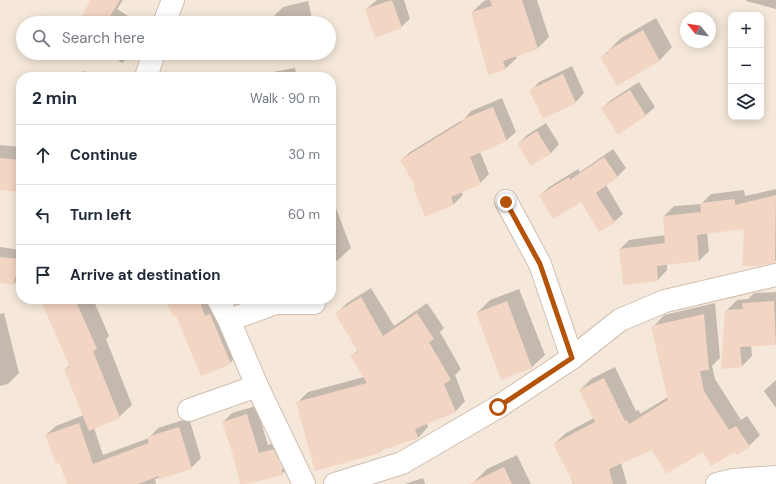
<!DOCTYPE html>
<meta charset="utf-8">
<style>
body{margin:0;font-family:"DM Sans",sans-serif;background:#f2f2f3;color:#1f2937}
.controls{position:absolute;right:12px;top:12px;display:grid;overflow:hidden;border-radius:8px;box-shadow:0 2px 10px #0003}
.controls button{width:36px;height:36px;display:grid;place-items:center;padding:0;border:0;border-bottom:1px solid #e0e1e3;background:#fff;color:#1f2937;font:20px sans-serif}
.compass{position:absolute;left:680px;top:12px;width:36px;height:36px;border-radius:50%;background:#fff;box-shadow:0 2px 10px #0003;rotate:300deg}
.stop{position:absolute;width:12px;height:12px;margin:-9px;border:3px solid #b45309;border-radius:50%;background:#fff}
.stop.end{background:#b45309;border-color:#fff;box-shadow:0 1px 4px #0008}
.list{margin:0;padding:0;list-style:none}
h2{display:flex;justify-content:space-between;align-items:center;height:52px;margin:0;padding:0 16px;font-size:17px}
h2 small{font-size:13px;font-weight:400;color:#747a83}
.list li{display:grid;grid-template-columns:26px 1fr auto;gap:12px;align-items:center;box-sizing:border-box;height:60px;padding:0 16px;border-top:1px solid #e0e1e3}
.list b{display:block;font-size:15px;white-space:nowrap}
.list em{font-size:13px;font-style:normal;color:#747a83}
.icon{flex:none;width:22px;height:22px;fill:none;stroke:currentColor;stroke-width:2;stroke-linecap:round;stroke-linejoin:round}
.map{position:relative;flex:none;width:776px;height:484px;overflow:hidden}
.search{position:absolute;background:#fff;box-shadow:0 2px 10px #0003;left:16px;top:16px;width:320px;height:44px;display:flex;align-items:center;gap:10px;box-sizing:border-box;padding:0 14px;border-radius:22px;color:#747a83;font-size:15px}
.panel{position:absolute;background:#fff;box-shadow:0 2px 10px #0003;left:16px;top:72px;width:320px;height:232px;border-radius:16px}
.map>svg:first-child{display:block}
</style>
<div class="map">
<svg width="776" height="484" viewBox="0 0 776 484">
<rect width="100%" height="100%" fill="#fdf6ec"/>
<path fill="#f5e8da" fill-rule="evenodd" d="M0 0H776V484H0ZM731 15H761V117H731ZM686 18H710V42H686ZM23 23H329V53H23ZM21 77H331V299H21Z"/>
<g fill="#0003" fill-rule="evenodd">
<polygon points="93,0 123,0 117,9 139,23 78,23"/>
<polygon points="377,0 404,0 410,19 401,27 366,9"/>
<polygon points="487,0 537,0 549,37 538,48 516,56 517,58 505,69 472,12 484,1"/>
<polygon points="746,0 776,0 776,9 746,1"/>
<polygon points="308,1 313,23 276,23 274,16 283,7"/>
<polygon points="656,18 672,47 660,60 602,57 621,38"/>
<polygon points="106,53 133,53 122,63"/>
<polygon points="282,53 292,53 283,55"/>
<polygon points="572,66 584,93 576,102 543,118 531,91 539,82"/>
<polygon points="295,68 297,77 265,77 268,73"/>
<polygon points="83,71 93,77 77,77"/>
<polygon points="172,75 191,77 171,77"/>
<polygon points="639,82 655,107 646,115 618,133 602,108 611,100"/>
<polygon points="502,98 516,132 507,140 480,152 489,174 480,183 461,191 463,195 454,204 425,216 416,185 401,160 410,152 464,119 471,111"/>
<polygon points="546,123 559,144 551,153 531,165 518,144 527,135"/>
<polygon points="0,145 21,147 21,191 0,189"/>
<polygon points="613,149 626,168 617,177 606,185 623,214 614,222 581,200 540,195 549,187 578,169 580,172"/>
<polygon points="776,189 776,260 775,262 745,228 707,233 709,251 699,261 667,264 667,270 658,280 620,249 629,240 666,235 664,216 674,206 701,204 711,194 744,190 745,196"/>
<polygon points="331,195 351,248 338,260 331,263"/>
<polygon points="0,247 21,250 21,277 14,284 0,282"/>
<polygon points="371,288 394,326 427,303 444,328 440,332 461,369 455,375 465,401 455,412 427,423 428,427 418,438 384,448 380,452 298,402 308,392 364,377 352,356 358,350 337,313 347,303"/>
<polygon points="519,289 545,355 532,367 502,379 477,313 490,300"/>
<polygon points="776,292 776,344 751,345 752,356 742,366 726,311 737,300 748,299 754,293"/>
<polygon points="44,299 93,299 109,336 106,339 132,405 119,417 94,428 103,455 149,438 158,428 189,418 201,458 191,468 155,479 156,484 68,484 60,461 46,435 56,426 84,415 65,369 70,365"/>
<polygon points="166,299 213,299 241,352 230,363 177,315"/>
<polygon points="715,303 720,358 712,366 715,379 741,420 747,416 760,435 749,446 735,451 652,449 621,463 627,484 573,484 570,475 554,444 566,433 594,418 580,390 591,379 615,367 636,411 639,410 640,414 668,397 653,327 664,315"/>
<polygon points="4,313 19,373 8,384 0,386 0,314"/>
<polygon points="776,380 776,408 764,391"/>
<path d="M256 406 268 445 282 441 291 465 282 474 241 484 234 455 223 422 232 413ZM278 458H280L283 469H280Z"/>
<polygon points="517,455 531,484 475,484 474,482 487,469"/>
<polygon points="423,478 425,484 405,484"/>
</g>
<g fill="#f3d5c3">
<polygon points="91,0 120,0 106,23 77,23"/>
<polygon points="392,0 402,28 375,38 365,9"/>
<polygon points="490,0 522,0 538,49 503,61 506,70 488,75 471,12 492,6"/>
<polygon points="643,30 660,61 617,86 600,57 608,53 607,51"/>
<polygon points="563,74 576,103 543,119 529,90"/>
<polygon points="630,90 646,116 618,135 601,108"/>
<polygon points="493,107 507,141 470,157 481,184 451,197 454,205 425,217 413,187 415,186 400,160 462,122 461,120"/>
<polygon points="537,131 551,154 531,166 517,144"/>
<polygon points="604,157 618,177 596,193 615,223 599,232 581,202 553,219 539,195 569,177 570,180"/>
<polygon points="0,158 21,160 19,192 0,190"/>
<polygon points="776,195 775,263 758,266 742,266 744,229 697,235 699,261 657,266 658,281 623,285 619,249 665,243 663,216 701,212 700,203 735,199 735,205"/>
<polygon points="0,257 21,259 21,277 15,277 14,285 0,283"/>
<polygon points="361,297 383,336 417,313 434,339 429,342 451,380 444,384 456,412 415,429 418,438 380,451 380,453 315,471 296,402 367,383 350,356 358,352 335,313"/>
<polygon points="40,299 75,299 97,349 93,351 120,418 89,431 64,369 70,367"/>
<polygon points="165,299 199,299 205,316 210,314 231,364 201,376 176,316 173,317"/>
<polygon points="507,301 532,368 501,380 476,313"/>
<polygon points="774,301 776,345 740,347 742,367 721,369 725,310 743,309 742,303"/>
<polygon points="704,314 709,370 700,371 704,391 729,430 736,426 750,447 737,455 735,452 711,466 703,452 666,474 652,450 609,469 613,484 574,484 553,444 595,422 579,390 604,378 625,421 627,420 629,424 668,400 651,326"/>
<polygon points="247,414 259,453 274,449 280,463 283,475 246,484 240,484 233,455 222,422"/>
<polygon points="79,423 93,464 149,443 147,437 179,427 192,469 160,479 159,476 138,484 67,484 59,462 56,464 45,435"/>
<polygon points="504,467 512,484 469,484"/>
</g>
<g fill="none" stroke-linecap="round" stroke-linejoin="round">
<g stroke="#d1beb0" stroke-width="24">
<g id="minor">
<polyline points="164,23 173,0"/>
<polyline points="146,77 154,53"/>
<polyline points="506,201 540,264 572,358"/>
<polyline points="218,299 229,320 257,386 304,484"/>
<polyline points="229,320 276,303 314,303"/>
<polyline points="189,410 257,386"/>
<polyline points="335,484 402,463 498,407 572,358 620,320 665,301 776,275"/>
<polyline points="717,484 733,480 776,477"/>
</g>
</g>
<use href="#minor" stroke="#fff" stroke-width="22"/>
</g>
<g fill="none" stroke-linecap="round" stroke-linejoin="round">
<polyline stroke="#b45309" stroke-width="5" points="498,407 572,358 540,264 506,202"/>
</g>
</svg>
<div class="controls">
<button>+</button>
<button>−</button>
<button><svg class="icon" aria-label="layers" viewBox="0 0 24 24"><path d="M12 4l9 5-9 5-9-5zM3 14l9 5 9-5"/></svg></button>
</div>
<svg class="compass" viewBox="-18 -18 36 36"><path d="M0-13l5 13h-10z" fill="#e53935"/><path d="M0 13l5-13h-10z" fill="#747a83"/></svg>
<div class="stop" style="left:498px;top:407px"></div>
<div class="stop end" style="left:506px;top:202px"></div>
<div class="search"><svg class="icon" aria-label="search" viewBox="0 0 24 24"><circle cx="10" cy="10" r="6"/><path d="M15 15l6 6"/></svg>Search here</div>
<section class="panel">
<h2>2 min<small>Walk · 90 m</small></h2>
<ul class="list">
<li><svg class="icon" aria-label="ahead" viewBox="0 0 24 24"><path d="M12 20V5M6 11l6-6 6 6"/></svg><div><b>Continue</b></div><em>30 m</em></li>
<li><svg class="icon" aria-label="left" viewBox="0 0 24 24"><path d="M17 20v-9H6M10 6l-5 5 5 5"/></svg><div><b>Turn left</b></div><em>60 m</em></li>
<li><svg class="icon" aria-label="arrive" viewBox="0 0 24 24"><path d="M6 21V4h12l-3 4 3 4H6"/></svg><div><b>Arrive at destination</b></div></li>
</ul>
</section>
</div>
